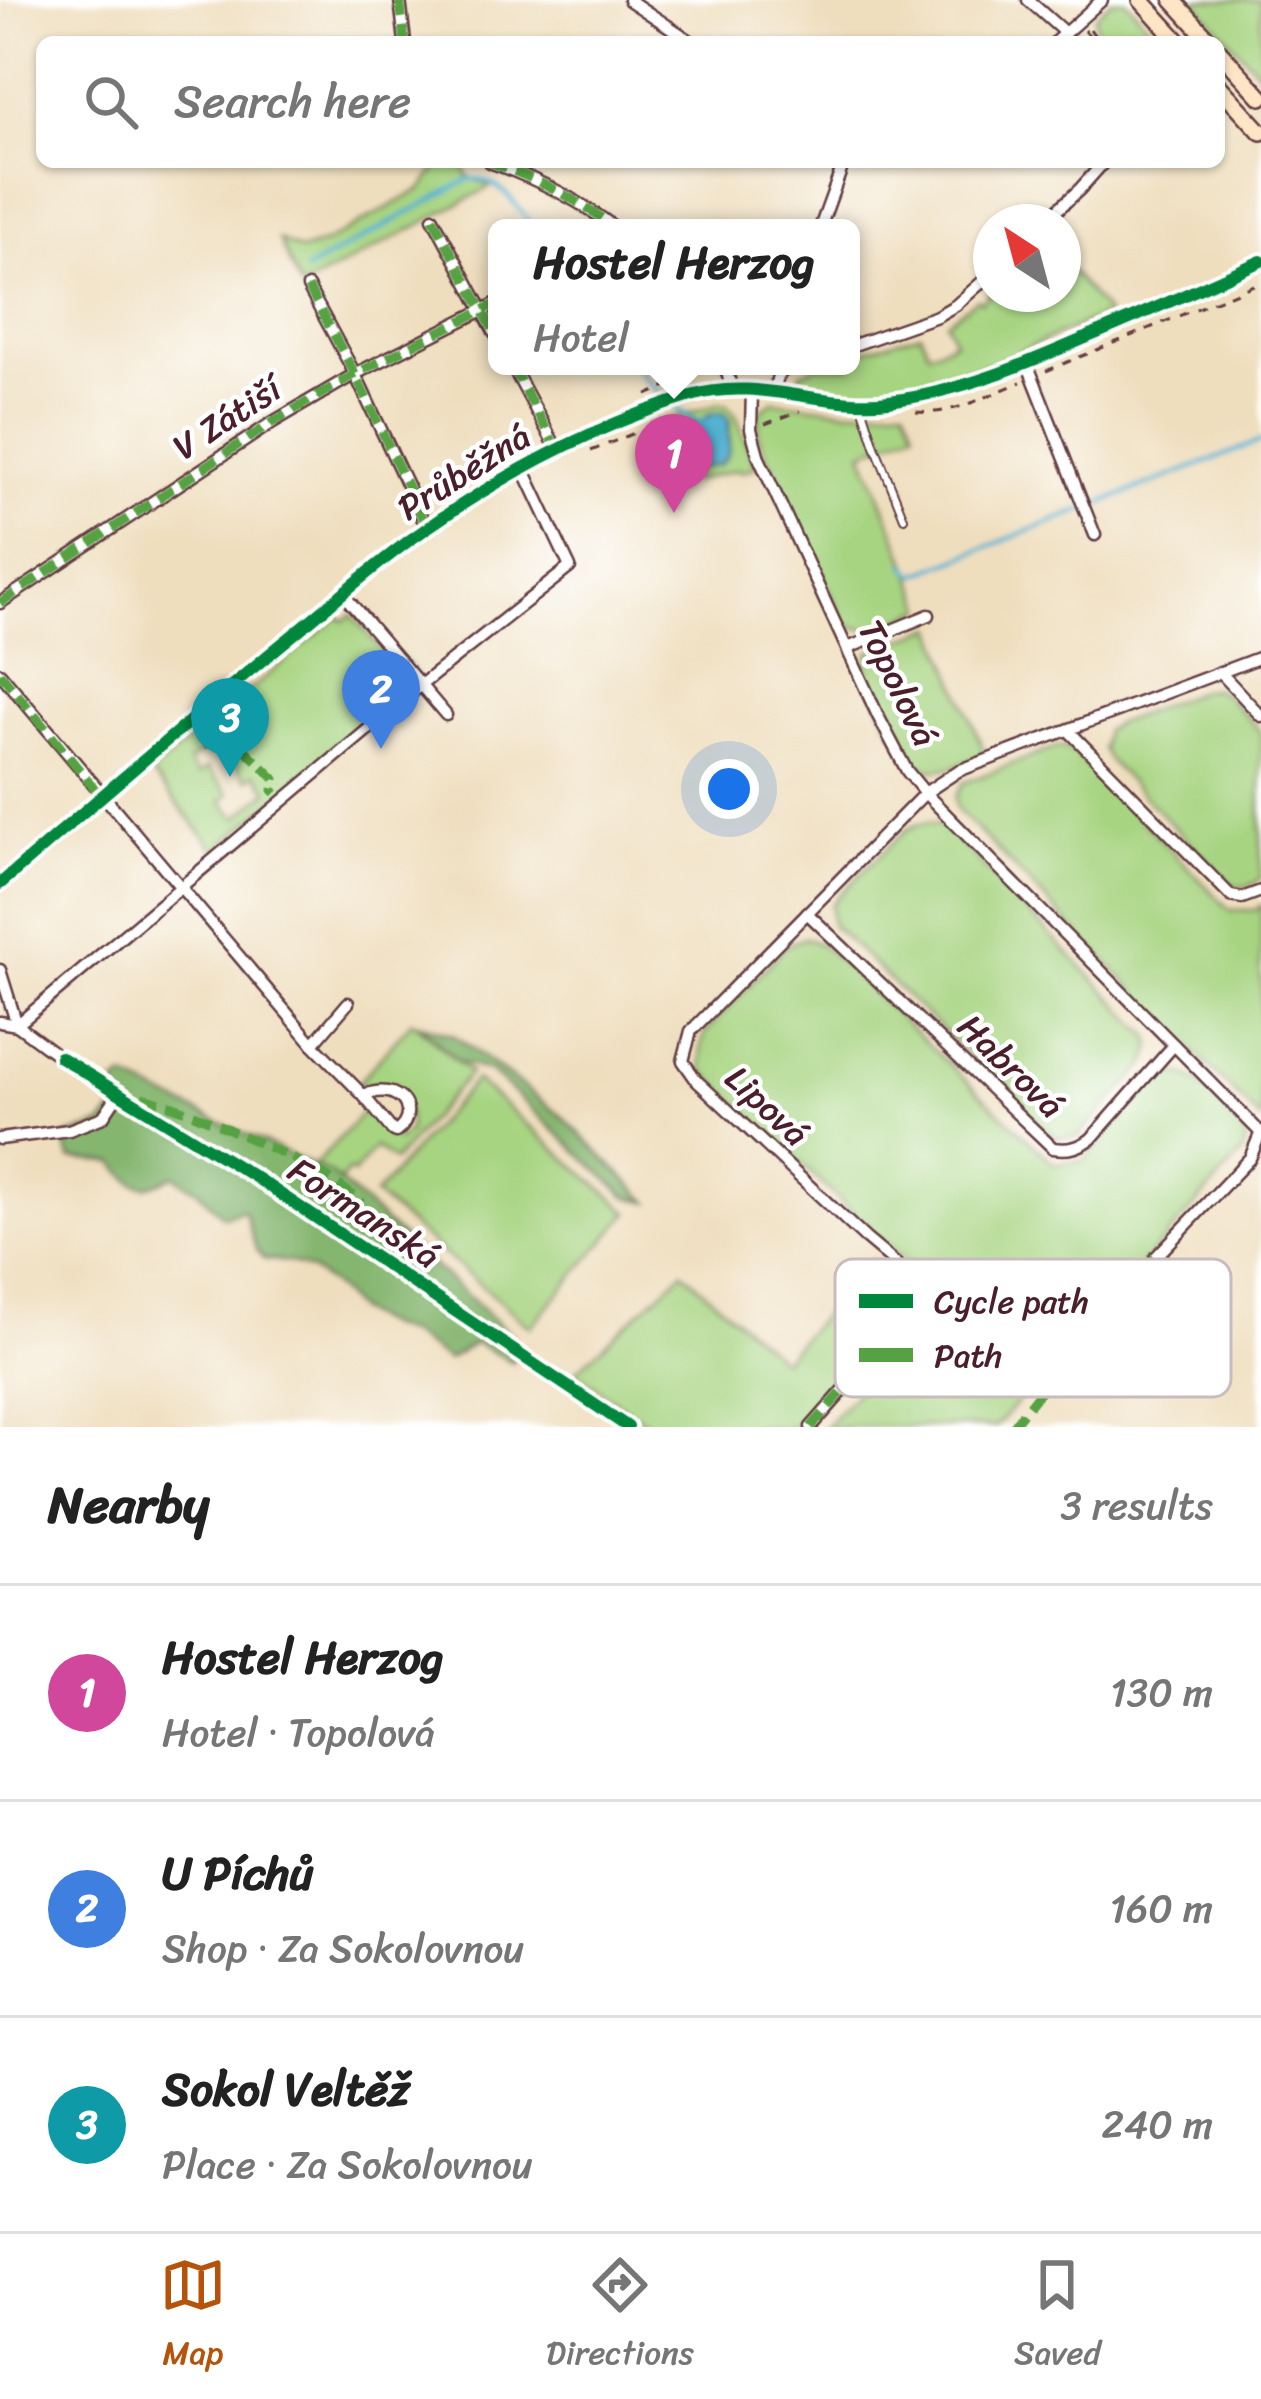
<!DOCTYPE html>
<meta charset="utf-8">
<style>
body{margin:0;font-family:Sriracha,sans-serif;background:#f6f6f6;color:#222}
.compass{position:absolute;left:973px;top:204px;width:108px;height:108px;border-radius:50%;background:#fff;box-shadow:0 3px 9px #0004;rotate:324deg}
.you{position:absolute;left:729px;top:789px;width:42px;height:42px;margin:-30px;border:9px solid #fff;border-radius:50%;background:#1a73e8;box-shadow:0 0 0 18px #1a73e833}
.badge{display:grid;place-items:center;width:78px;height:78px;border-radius:50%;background:#b45309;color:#fff;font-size:39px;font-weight:700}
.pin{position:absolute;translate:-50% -99px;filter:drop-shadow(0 3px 6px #0008)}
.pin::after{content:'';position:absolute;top:63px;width:42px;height:36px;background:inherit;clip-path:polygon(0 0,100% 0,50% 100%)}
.popup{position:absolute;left:488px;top:219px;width:372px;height:156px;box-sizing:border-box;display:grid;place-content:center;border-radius:18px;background:#fff;filter:drop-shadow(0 3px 9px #0005);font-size:39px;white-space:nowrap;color:#767676}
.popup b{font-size:45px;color:#222}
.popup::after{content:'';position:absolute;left:50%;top:100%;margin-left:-24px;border:24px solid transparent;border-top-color:#fff}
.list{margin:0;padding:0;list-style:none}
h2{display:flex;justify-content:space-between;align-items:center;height:156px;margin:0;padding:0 48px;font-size:51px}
h2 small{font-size:39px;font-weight:400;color:#767676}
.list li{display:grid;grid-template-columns:78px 1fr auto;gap:36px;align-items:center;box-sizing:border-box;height:216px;padding:0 48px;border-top:3px solid #e0e0e0}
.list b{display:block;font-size:45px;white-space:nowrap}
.list p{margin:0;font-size:39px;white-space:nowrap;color:#767676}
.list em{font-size:39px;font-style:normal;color:#767676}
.icon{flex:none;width:66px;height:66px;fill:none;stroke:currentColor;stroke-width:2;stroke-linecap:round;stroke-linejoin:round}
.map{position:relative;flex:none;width:1261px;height:1427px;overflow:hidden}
.search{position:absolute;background:#fff;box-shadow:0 3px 9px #0004;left:36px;right:36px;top:36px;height:132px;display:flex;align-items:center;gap:30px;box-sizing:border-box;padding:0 42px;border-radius:18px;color:#767676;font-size:45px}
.sheet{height:804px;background:#fff}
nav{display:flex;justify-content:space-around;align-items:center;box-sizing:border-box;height:168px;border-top:3px solid #e0e0e0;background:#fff;font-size:33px;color:#767676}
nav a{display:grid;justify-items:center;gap:6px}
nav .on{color:#b45309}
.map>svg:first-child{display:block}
</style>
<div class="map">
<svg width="1261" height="1427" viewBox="0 0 1261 1427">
<rect width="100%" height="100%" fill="#fff"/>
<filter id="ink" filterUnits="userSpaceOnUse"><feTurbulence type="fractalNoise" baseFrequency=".00833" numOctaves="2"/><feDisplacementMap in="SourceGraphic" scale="24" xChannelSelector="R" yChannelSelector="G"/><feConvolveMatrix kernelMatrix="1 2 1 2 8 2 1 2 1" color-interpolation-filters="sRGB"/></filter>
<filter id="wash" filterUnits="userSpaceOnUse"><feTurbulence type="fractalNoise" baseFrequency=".004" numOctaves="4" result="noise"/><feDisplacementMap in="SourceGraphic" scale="48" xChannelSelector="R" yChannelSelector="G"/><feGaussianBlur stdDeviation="2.7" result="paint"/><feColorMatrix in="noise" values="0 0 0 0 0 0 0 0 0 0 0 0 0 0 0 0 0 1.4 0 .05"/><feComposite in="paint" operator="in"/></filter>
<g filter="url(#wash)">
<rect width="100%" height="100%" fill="#efdebe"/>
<g fill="#a7d481" stroke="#787a56" stroke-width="3" fill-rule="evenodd">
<polygon points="1111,0 1126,0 1163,42 1104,42 1097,33 1095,17"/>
<polygon points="1194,0 1261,0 1261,75"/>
<polygon points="441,162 461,162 468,176 490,187 301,288 279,240 301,251 325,243 423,188"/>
<polygon points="1063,262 1107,314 990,364 894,387 842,392 805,387 799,381 801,372 816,366 851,366 851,354 920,333 929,352 955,341 946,322 977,299 982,302 991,291 991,294 1063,294"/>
<path d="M773 401 847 410 905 406 915 430 863 452 925 608C900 618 869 640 845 623L758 436 759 412Z"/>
<path d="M719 404 727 405 736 415 755 467 741 472 740 469 694 481 657 454 644 427ZM729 420 730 440 692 463 677 444 681 426Z"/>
<path d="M352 615 410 685 216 850 151 773 339 616 344 621ZM223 733 234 746 226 753 247 779 255 773 269 791 237 818 222 801 229 794 207 768 198 775 188 763Z"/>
<path d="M934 627 985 754C969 760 947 773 929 769 905 763 872 695 868 672 867 663 867 662 869 652Z"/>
<path d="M1214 689 1225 695 1261 732V878C1251 888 1240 890 1228 881L1107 759 1102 748 1105 731 1115 724 1202 690Z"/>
<polygon points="1057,747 1067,748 1075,753 1230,910 1256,910 1261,905 1261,1120 957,809 955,798 963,783"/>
<polygon points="928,823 940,825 950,832 1150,1037 1152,1047 1146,1065 1078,1137 1058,1138 1049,1132 832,925 831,905 837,897 905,831 916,825"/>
<path d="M804 938 822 945 1055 1164 1084 1161 1157 1080C1190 1057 1219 1105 1240 1126 1248 1136 1247 1145 1241 1155L995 1427H825L928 1313 936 1312 975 1343 989 1328 886 1245 703 1070 701 1048 705 1033 787 945Z"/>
<polygon points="412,1021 470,1073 394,1161 375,1147 353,1174 349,1171 340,1181 315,1165 368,1107 398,1140 409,1130 408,1113 396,1094 358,1083"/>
<polygon points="475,1080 629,1212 530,1327 375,1195"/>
<polygon points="872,1260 907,1287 911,1301 799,1427 653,1427 575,1372 683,1272 782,1360"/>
</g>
<g fill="#85b66f" stroke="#686a4d" stroke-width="3">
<polygon points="417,1023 454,1035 563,1117 649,1202 627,1197 490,1071 459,1062"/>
<path d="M125 1078 331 1174 513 1337V1362L475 1343 447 1360 409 1334 383 1325 358 1312 332 1285 313 1271 290 1262 264 1259 256 1249 244 1210 223 1216 197 1190 173 1175C143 1194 135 1188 114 1162L70 1159 64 1137 103 1124 120 1104 115 1085Z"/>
</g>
<polygon fill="#55b2d3" stroke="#50687f" stroke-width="3" points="723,413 729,419 729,450 726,458 719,465 700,467 678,452 681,425 694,424 712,414"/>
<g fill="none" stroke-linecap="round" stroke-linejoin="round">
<g stroke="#55b2d3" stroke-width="4.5">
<path d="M306 270 471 178C501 180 517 205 533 228"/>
<polyline points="637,366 642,375 666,401"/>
<polyline points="675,408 697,422 701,421"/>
<polyline points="905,564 915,575 1261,441"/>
</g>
</g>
</g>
<g filter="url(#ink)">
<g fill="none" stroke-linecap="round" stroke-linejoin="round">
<g stroke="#633c41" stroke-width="10">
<polyline id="service" points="862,406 875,446 904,518"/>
</g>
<g stroke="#633c41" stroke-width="15">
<g id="minor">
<polyline points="400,0 405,42"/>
<polyline points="629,0 692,42"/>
<polyline points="1028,0 1064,32"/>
<polyline points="1055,42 1102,0"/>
<path d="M489 162C535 178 577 198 615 228"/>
<polyline points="433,218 497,337"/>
<polyline points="1044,222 1079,190 1104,162"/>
<polyline points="820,228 844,162"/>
<polyline points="308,287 355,374 427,528"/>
<polyline points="851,346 937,316 956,305 991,274"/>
<polyline points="1027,363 1095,535"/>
<polyline points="512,366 557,449"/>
<polyline points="725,366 732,389"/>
<polyline points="752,390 751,429 759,458 878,716 907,771 925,793 958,771 1261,657"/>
<polyline points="773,393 778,376 788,366"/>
<polyline points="343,594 446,715"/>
<polyline points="0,603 273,422 355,374 497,303"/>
<polyline points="848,648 929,615"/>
<polyline points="1220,672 1261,716"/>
<path d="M0 673 313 1044 363 1095 392 1130 396 1132C411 1121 412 1101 392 1093 383 1090 372 1092 363 1095"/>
<polyline points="1069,731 1231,896 1242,898 1261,891"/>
<path d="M807 913 1053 1148C1069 1150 1078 1148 1091 1139L1174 1045"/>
<polyline points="0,970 17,1025 60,1057 258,1179 628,1427"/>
<polyline points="0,1022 17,1025 422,684 570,567 523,468"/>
<polyline points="313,1044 348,1003"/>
<polyline points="0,1139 69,1130 103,1117 119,1093"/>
<polyline points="1155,1258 1250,1158 1261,1132"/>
<polyline points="981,1335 865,1238 697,1081 683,1061 691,1031 925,793 1260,1132"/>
<polyline points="811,1427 930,1292"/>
</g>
</g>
<g stroke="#633c41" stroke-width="18">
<path id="tertiary" d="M0 884C94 803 187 722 283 643 325 609 366 572 410 540 496 478 590 427 691 396 756 376 823 409 889 401 962 392 1028 363 1095 334 1151 310 1206 286 1261 261"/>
</g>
<g stroke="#633c41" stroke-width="20">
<g id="secondary">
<polyline points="1141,0 1179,42"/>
<polyline points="1173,0 1211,42"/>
<polyline points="1219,51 1261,97"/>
<polyline points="1219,86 1261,132"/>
</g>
</g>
<g stroke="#633c41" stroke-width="3" stroke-dasharray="9 9" stroke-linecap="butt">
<polyline points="1090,29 1099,42"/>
<polyline points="1084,30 1096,42"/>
<polyline points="1046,371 1261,282"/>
<polyline points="743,374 768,367"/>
<polyline points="647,395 712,366"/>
<path d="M916 412C953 416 988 395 1021 382"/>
<polyline points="765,424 800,411"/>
<polyline points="591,451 634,433 632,430"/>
<polyline points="194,735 205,748"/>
</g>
<use href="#service" stroke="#fff" stroke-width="6"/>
<use href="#minor" stroke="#fff" stroke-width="10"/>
<use href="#tertiary" stroke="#fff" stroke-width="14"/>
<use href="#secondary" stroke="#fde5c5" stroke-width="15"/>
<g stroke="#56a243" stroke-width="9" stroke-dasharray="18 9" stroke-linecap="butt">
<polyline points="400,0 405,42"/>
<path d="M489 162C535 178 577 198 615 228"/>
<polyline points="433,218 497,337"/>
<polyline points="308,287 355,374 427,528"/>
<polyline points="512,366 557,449"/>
<polyline points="0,603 273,422 355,374 497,303"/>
<polyline points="0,673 101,796"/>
<polyline points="203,746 224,729 275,779 273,790 276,793"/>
<path d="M142 1097C180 1106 213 1122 248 1138 289 1156 328 1173 362 1203"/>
<polyline points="811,1427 930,1292"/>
<polyline points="1012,1427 1116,1295 1155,1258"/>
</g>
<g stroke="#fff" stroke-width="20">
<g id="cycleway">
<path d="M0 884C94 803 187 722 283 643 325 609 366 572 410 540 496 478 590 427 691 396 756 376 823 409 889 401 962 392 1028 363 1095 334 1151 310 1206 286 1261 261"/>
<polyline points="60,1057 258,1179 628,1427"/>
</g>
</g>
<use href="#cycleway" stroke="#00873e" stroke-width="12"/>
</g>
</g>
<g text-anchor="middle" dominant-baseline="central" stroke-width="9" stroke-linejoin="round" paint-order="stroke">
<g font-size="36" fill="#4a1f2b" stroke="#fff">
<text transform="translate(227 418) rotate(-33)">V Zátiší</text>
<text transform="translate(464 472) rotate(-32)">Průběžná</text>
<text transform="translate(898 683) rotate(64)">Topolová</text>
<text transform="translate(1011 1066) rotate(44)">Habrová</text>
<text transform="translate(767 1106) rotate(43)">Lipová</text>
<text transform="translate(364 1213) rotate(33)">Formanská</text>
</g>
</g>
<rect x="835" y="1259" width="396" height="138" rx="18" fill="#fff" stroke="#c9bcbf" stroke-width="3"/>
<rect x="859" y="1294" width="54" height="14" fill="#00873e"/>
<rect x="859" y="1348" width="54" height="14" fill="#56a243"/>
<g font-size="33" fill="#4a1f2b">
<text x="934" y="1313">Cycle path</text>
<text x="934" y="1367">Path</text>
</g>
</svg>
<svg class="compass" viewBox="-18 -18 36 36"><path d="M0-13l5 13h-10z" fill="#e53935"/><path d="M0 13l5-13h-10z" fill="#767676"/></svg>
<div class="you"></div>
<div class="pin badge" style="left:674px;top:513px;background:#d1479c">1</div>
<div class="popup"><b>Hostel Herzog</b>Hotel</div>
<div class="pin badge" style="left:381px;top:749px;background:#3f7fe0">2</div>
<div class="pin badge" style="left:230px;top:777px;background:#0f9aa8">3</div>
<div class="search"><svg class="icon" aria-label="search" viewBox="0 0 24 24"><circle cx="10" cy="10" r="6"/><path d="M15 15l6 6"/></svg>Search here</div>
</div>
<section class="sheet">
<h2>Nearby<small>3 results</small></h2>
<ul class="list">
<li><span class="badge" style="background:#d1479c">1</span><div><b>Hostel Herzog</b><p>Hotel · Topolová</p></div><em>130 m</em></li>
<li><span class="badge" style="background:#3f7fe0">2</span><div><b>U Píchů</b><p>Shop · Za Sokolovnou</p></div><em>160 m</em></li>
<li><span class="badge" style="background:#0f9aa8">3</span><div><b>Sokol Veltěž</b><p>Place · Za Sokolovnou</p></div><em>240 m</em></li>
</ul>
</section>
<nav>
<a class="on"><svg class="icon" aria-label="map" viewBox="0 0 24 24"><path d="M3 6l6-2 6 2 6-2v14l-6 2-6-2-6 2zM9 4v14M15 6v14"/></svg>Map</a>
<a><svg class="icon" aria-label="directions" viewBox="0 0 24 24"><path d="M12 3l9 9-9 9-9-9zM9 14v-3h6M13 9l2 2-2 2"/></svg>Directions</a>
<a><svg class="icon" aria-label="saved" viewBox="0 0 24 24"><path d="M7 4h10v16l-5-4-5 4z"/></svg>Saved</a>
</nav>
